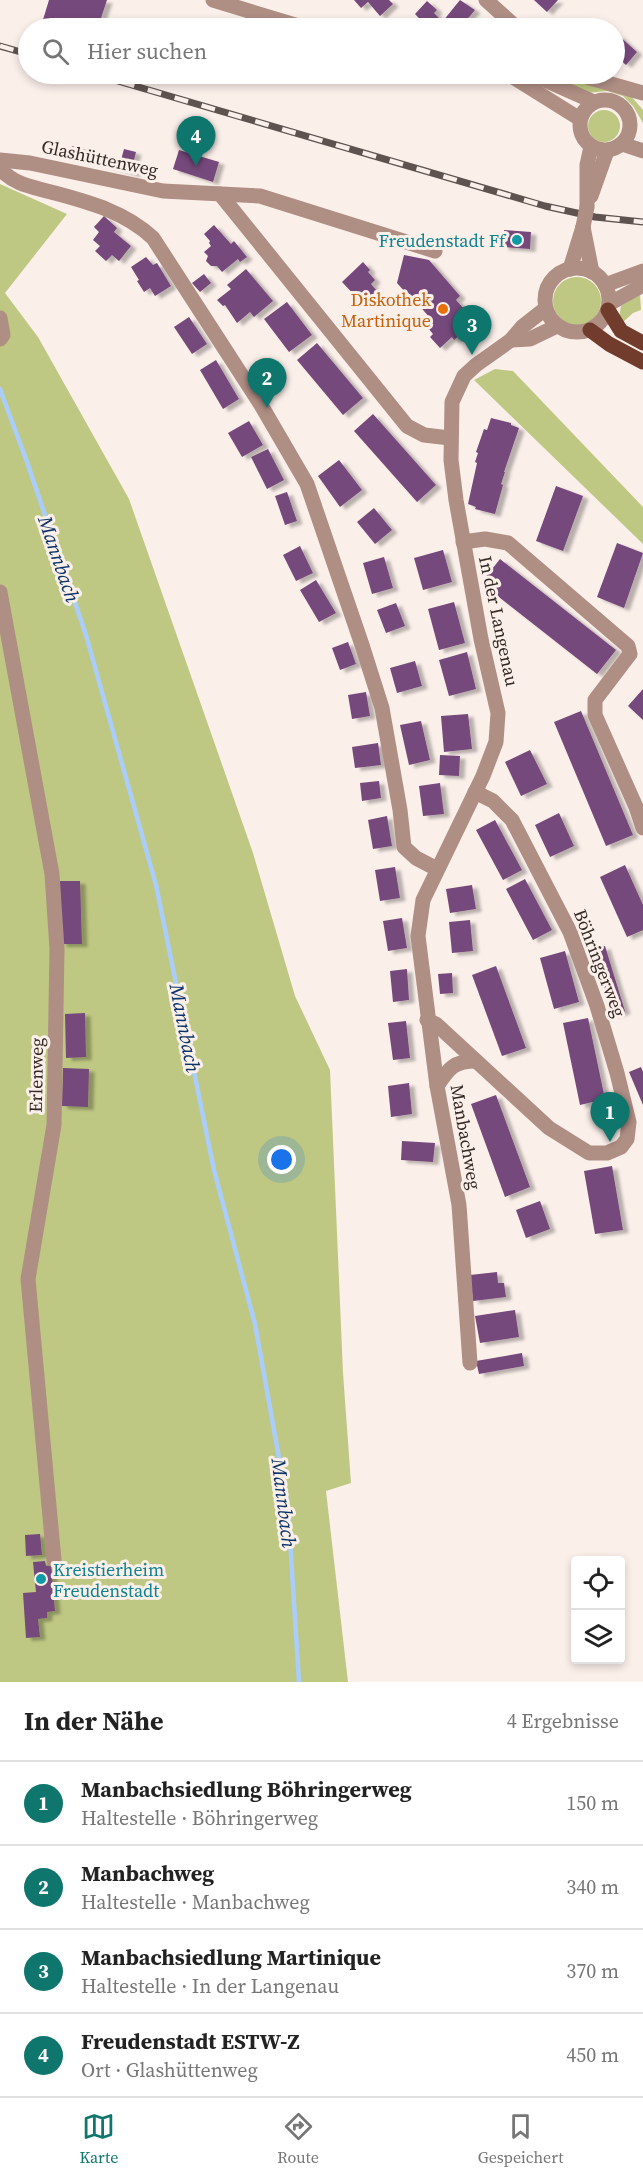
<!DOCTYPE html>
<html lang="de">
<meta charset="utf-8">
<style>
body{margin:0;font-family:"Source Serif 4",serif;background:#f6f6f6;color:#222}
.controls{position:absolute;right:18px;bottom:18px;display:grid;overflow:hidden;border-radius:6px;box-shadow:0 3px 9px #0003}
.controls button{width:54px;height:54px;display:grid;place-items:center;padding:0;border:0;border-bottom:2px solid #e0e0e0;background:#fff;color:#222;font:30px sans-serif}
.you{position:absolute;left:282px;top:1160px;width:21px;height:21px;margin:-15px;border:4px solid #fff;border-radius:50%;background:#1a73e8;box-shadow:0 0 0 9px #1a73e833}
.badge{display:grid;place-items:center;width:39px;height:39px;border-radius:50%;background:#0f766e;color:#fff;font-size:20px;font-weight:700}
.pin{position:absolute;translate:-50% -50px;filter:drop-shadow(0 2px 3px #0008)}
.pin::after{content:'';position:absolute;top:32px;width:21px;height:18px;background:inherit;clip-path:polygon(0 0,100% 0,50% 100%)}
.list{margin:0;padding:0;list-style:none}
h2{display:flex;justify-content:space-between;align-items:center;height:78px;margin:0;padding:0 24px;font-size:26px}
h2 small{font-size:20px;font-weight:400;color:#767676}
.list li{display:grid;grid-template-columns:39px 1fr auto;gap:18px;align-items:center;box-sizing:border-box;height:84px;padding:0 24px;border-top:2px solid #e0e0e0}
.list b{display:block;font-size:22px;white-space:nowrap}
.list p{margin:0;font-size:20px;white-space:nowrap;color:#767676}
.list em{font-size:20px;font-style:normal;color:#767676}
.icon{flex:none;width:33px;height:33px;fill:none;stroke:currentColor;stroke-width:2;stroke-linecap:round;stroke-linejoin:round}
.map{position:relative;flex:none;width:643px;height:1682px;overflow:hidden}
.search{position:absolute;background:#fff;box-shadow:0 3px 9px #0003;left:18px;right:18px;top:18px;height:66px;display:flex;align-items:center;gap:15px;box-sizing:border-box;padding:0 21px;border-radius:33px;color:#767676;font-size:22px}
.sheet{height:414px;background:#fff}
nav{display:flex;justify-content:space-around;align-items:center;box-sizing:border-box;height:84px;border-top:2px solid #e0e0e0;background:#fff;font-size:16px;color:#767676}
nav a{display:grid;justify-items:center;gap:3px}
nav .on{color:#0f766e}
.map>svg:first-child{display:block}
</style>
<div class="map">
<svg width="643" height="1682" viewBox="0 0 643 1682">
<defs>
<filter id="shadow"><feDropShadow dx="5.5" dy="3" stdDeviation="1.5" flood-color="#0004"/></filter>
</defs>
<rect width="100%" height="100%" fill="#fbefea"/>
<g fill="#bec882">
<polygon points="574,79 631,96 643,110 643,123 633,106 623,96 607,91 587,93 571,87"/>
<circle cx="604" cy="126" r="16"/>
<polygon points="0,184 67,214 5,293 38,337 129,499 253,853 295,996 330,1070 343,1373 351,1483 326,1491 348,1682 0,1682"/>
<circle cx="577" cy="301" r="24"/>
<polygon points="640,294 641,310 633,313 621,324 619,318 621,306"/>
<polygon points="495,369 513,371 643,507 643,544 474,380"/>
</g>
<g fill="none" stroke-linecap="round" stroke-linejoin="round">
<polyline stroke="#aacdfc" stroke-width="4.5" points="0,389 27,462 86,635 156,885 214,1170 255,1324 288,1508 299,1682"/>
</g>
<g fill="#76487b" filter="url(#shadow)">
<polygon points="49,0 107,0 100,21 122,28 59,28 42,23"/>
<polygon points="354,0 389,0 393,4 380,16 368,2 361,8"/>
<polygon points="460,0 475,10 460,28 451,28 443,21"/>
<polygon points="534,0 558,0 547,12"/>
<polygon points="427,1 437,10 434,13 439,18 428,28 415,14"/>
<polygon points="618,35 637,52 626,65 615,55 615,39"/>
<polygon points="72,146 121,160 124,149 136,152 133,164 137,165 135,174 70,155"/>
<polygon points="179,150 219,162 213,182 173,169"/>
<polygon points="104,216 117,228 114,232 131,246 119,261 112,255 106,261 95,251 100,246 93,240 99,232 94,227"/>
<polygon points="214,225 231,244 234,241 247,257 240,262 238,259 222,272 217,266 211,266 206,261 208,256 204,252 211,246 209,243 210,241 204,234"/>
<polygon points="504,230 531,232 530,249 503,247"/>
<polygon points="404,255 429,260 460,296 456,300 475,321 454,340 452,337 440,348 430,337 433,334 424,323 430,318 406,290 405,292 397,283"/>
<polygon points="146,257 153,265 157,263 171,286 155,296 150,288 144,292 137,281 139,280 131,267"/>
<polygon points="363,262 370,270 368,272 375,280 371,284 377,291 363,304 342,282"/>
<polygon points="246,269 273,301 254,317 250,312 237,323 225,305 223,306 217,300 231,289 227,285"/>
<polygon points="204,274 211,283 200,292 192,283"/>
<polygon points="287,302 312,335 289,352 264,319"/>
<polygon points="189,317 207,344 192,354 174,327"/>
<polygon points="317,343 363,398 343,415 297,360"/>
<polygon points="216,360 239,399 223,409 200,370"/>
<polygon points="373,414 436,485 417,502 354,431"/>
<polygon points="491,418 511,423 511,425 519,428 504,472 505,472 501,484 503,485 495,514 475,509 476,507 468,504 477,463 475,462 478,453 476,452 484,429 487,430"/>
<polygon points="249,421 263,445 242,457 228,433"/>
<polygon points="268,449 284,480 267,489 251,457"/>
<polygon points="339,460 362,490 340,507 318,476"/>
<polygon points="556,486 583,496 563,551 536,541"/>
<polygon points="287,492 297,521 285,525 275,496"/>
<polygon points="374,508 392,530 375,544 357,522"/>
<polygon points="617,543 643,553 624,608 597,597"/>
<polygon points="300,546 313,573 296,581 283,555"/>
<polygon points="443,550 452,582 423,590 414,558"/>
<polygon points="384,557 393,588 372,594 363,563"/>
<polygon points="500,559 616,650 597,674 481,583"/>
<polygon points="316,580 336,613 319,622 300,590"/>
<polygon points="454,602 465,643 439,650 428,609"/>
<polygon points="396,603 405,626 386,633 377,610"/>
<polygon points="348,642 356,664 340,670 332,648"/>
<polygon points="467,652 476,689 449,696 439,660"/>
<polygon points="415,661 422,686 397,693 390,668"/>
<polygon points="643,689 643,720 628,706"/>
<polygon points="366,692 370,716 352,719 348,695"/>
<polygon points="581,711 633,835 606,846 554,722"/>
<polygon points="468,714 472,749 444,752 441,716"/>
<polygon points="421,721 430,760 409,765 400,725"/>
<polygon points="378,743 381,765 355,768 352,747"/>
<polygon points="530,750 547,784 521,796 505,762"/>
<polygon points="440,755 460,756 459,776 439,775"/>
<polygon points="379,781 381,798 362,801 360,783"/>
<polygon points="440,783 444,814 423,816 419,786"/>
<polygon points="559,813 574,846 550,857 535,825"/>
<polygon points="387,816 392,846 373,849 368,820"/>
<polygon points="495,820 522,870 503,880 476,830"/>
<polygon points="625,865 643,905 643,930 627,937 600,877"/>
<polygon points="395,867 400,898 380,901 375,870"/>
<polygon points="525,879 552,930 533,940 506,889"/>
<polygon points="60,881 80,881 82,944 61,944"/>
<polygon points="472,885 476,909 450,913 446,889"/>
<polygon points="402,918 407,948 388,951 383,921"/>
<polygon points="470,920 473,951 452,953 449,922"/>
<polygon points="605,946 625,1011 613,1015 592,950"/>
<polygon points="565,951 579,1002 554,1009 540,958"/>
<polygon points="496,966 526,1048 502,1056 472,975"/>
<polygon points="407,969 409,1000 393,1002 390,971"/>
<polygon points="452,973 453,993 440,994 438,974"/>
<polygon points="85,1013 86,1057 66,1058 65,1014"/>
<polygon points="588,1018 605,1099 580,1105 563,1023"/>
<polygon points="406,1021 410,1058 393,1060 388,1023"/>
<polygon points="641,1067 643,1072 643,1105 629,1072"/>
<polygon points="63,1068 89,1069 88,1107 62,1106"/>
<polygon points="409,1083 412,1114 391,1117 388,1086"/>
<polygon points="496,1095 530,1187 505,1197 471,1104"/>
<polygon points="402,1141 435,1143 433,1162 401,1160"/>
<polygon points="612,1166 623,1230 595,1234 584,1171"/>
<polygon points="540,1201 550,1229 526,1238 516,1210"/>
<polygon points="497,1272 498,1283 504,1283 506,1297 473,1301 470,1275"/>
<polygon points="515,1310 519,1337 480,1343 475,1316"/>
<polygon points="522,1353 524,1366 479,1374 476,1361"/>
<polygon points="40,1534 42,1555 26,1556 25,1535"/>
<polygon points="45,1561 46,1566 51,1566 55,1611 47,1612 47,1618 38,1619 40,1637 26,1638 23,1593 36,1592 33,1562"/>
</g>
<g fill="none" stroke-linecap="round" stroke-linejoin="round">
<g stroke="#af8e84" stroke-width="15">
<polyline points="213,0 305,28"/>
<polyline points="486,0 517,28"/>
<polyline points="401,27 408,28"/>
<polyline points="508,74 580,119"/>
<polyline points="576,74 643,93"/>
<polyline points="515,76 538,77 594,102"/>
<circle cx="605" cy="125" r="25"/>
<polyline points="622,144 643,151"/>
<polyline points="0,160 30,163 163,191 260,196 435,251"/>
<path d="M0 169C16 185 29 186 51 192 88 202 124 211 153 238L261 405 307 484 362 645 382 708 400 810 404 847 416 858 437 869"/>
<polyline points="220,194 407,426 424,435 450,438"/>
<polyline points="591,196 607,151"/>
<polyline points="587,207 587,165 591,147"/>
<polyline points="583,227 592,272"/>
<circle cx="577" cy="300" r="32"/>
<polyline points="570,269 583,227"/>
<polyline points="605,285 643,271"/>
<polyline points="609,304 643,285"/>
<polyline points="0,318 3,335 0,339"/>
<polyline points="511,340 530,339 557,326"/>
<polyline points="463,542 485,539 508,543 628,646 630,654 595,700 595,715 636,807 643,828"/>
<polyline points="0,592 52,874 57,949 54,1125 28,1279 54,1560"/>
<polyline points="427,1020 436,1024 549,1128 589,1153 607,1153 621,1147 627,1139 629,1122 617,1073 597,1006 570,932 512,820 493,801 475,792"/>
<path d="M437 1086C449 1068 454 1061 476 1061"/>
<polyline points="470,1363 459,1205 437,1086 418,936 423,900 483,776 496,742 498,713 481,639 456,500 451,460 452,402 464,376 476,365 511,340 522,327 545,309"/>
</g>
<g stroke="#723c2c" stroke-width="15">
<polyline points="608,310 621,331 643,343"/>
<polyline points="590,330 609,344 643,362"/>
</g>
<g stroke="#5f534f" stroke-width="7">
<g id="rail">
<polyline points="0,46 28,54"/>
<polyline points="94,74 545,206 595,217 643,222"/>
</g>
</g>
<use href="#rail" stroke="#fbefea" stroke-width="4.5" stroke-dasharray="14" stroke-linecap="butt"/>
<polyline stroke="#af8e84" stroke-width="15" points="583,227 587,207"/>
</g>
<g fill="#0f9aa8" stroke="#fbefea" stroke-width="2">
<circle cx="517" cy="240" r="6"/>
<circle cx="41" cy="1579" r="6"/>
</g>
<circle fill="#e8710a" stroke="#fbefea" stroke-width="2" cx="443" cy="309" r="6"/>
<g text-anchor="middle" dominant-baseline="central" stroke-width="6" stroke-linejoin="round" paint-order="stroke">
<g font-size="18" fill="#342824" stroke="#fbefea">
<text transform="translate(100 158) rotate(12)">Glashüttenweg</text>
<text transform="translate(499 621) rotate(78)">In der Langenau</text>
<text transform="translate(600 963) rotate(69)">Böhringerweg</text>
<text transform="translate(36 1075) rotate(-89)">Erlenweg</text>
<text transform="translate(466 1137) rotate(80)">Manbachweg</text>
</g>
<g font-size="18" fill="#0d838f" stroke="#fbefea" text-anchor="end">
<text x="505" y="240">Freudenstadt Ff</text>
<text x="53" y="1569" text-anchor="start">Kreistierheim<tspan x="53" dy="21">Freudenstadt</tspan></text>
</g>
<g font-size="18" fill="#c56008" stroke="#fbefea" text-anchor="end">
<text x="431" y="299">Diskothek<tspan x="431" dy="21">Martinique</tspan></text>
</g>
<g font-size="20" font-style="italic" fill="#0a3367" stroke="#fbefea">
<text transform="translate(59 559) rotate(71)">Mannbach</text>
<text transform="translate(185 1028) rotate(79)">Mannbach</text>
<text transform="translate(284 1503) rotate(83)">Mannbach</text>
</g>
</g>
</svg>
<div class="controls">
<button><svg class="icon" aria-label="locate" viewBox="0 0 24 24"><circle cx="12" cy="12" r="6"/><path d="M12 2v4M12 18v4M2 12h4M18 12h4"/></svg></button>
<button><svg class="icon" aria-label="layers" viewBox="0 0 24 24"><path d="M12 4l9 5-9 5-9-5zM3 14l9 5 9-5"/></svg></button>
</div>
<div class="you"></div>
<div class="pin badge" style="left:610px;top:1142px">1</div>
<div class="pin badge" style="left:267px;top:408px">2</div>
<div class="pin badge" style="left:472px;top:355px">3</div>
<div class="pin badge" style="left:196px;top:166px">4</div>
<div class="search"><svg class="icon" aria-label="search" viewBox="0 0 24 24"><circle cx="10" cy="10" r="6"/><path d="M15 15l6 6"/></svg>Hier suchen</div>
</div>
<section class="sheet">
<h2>In der Nähe<small>4 Ergebnisse</small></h2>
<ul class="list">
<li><span class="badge">1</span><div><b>Manbachsiedlung Böhringerweg</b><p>Haltestelle · Böhringerweg</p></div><em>150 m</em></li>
<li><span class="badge">2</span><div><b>Manbachweg</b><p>Haltestelle · Manbachweg</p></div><em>340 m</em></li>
<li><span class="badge">3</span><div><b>Manbachsiedlung Martinique</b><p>Haltestelle · In der Langenau</p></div><em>370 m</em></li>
<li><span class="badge">4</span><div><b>Freudenstadt ESTW-Z</b><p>Ort · Glashüttenweg</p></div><em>450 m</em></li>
</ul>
</section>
<nav>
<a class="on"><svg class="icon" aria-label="map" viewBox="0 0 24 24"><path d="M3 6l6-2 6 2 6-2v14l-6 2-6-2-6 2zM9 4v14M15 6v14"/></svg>Karte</a>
<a><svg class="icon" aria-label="directions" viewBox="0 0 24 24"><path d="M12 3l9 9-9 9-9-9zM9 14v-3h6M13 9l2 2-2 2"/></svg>Route</a>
<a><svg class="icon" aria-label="saved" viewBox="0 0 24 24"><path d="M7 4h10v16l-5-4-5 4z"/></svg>Gespeichert</a>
</nav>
